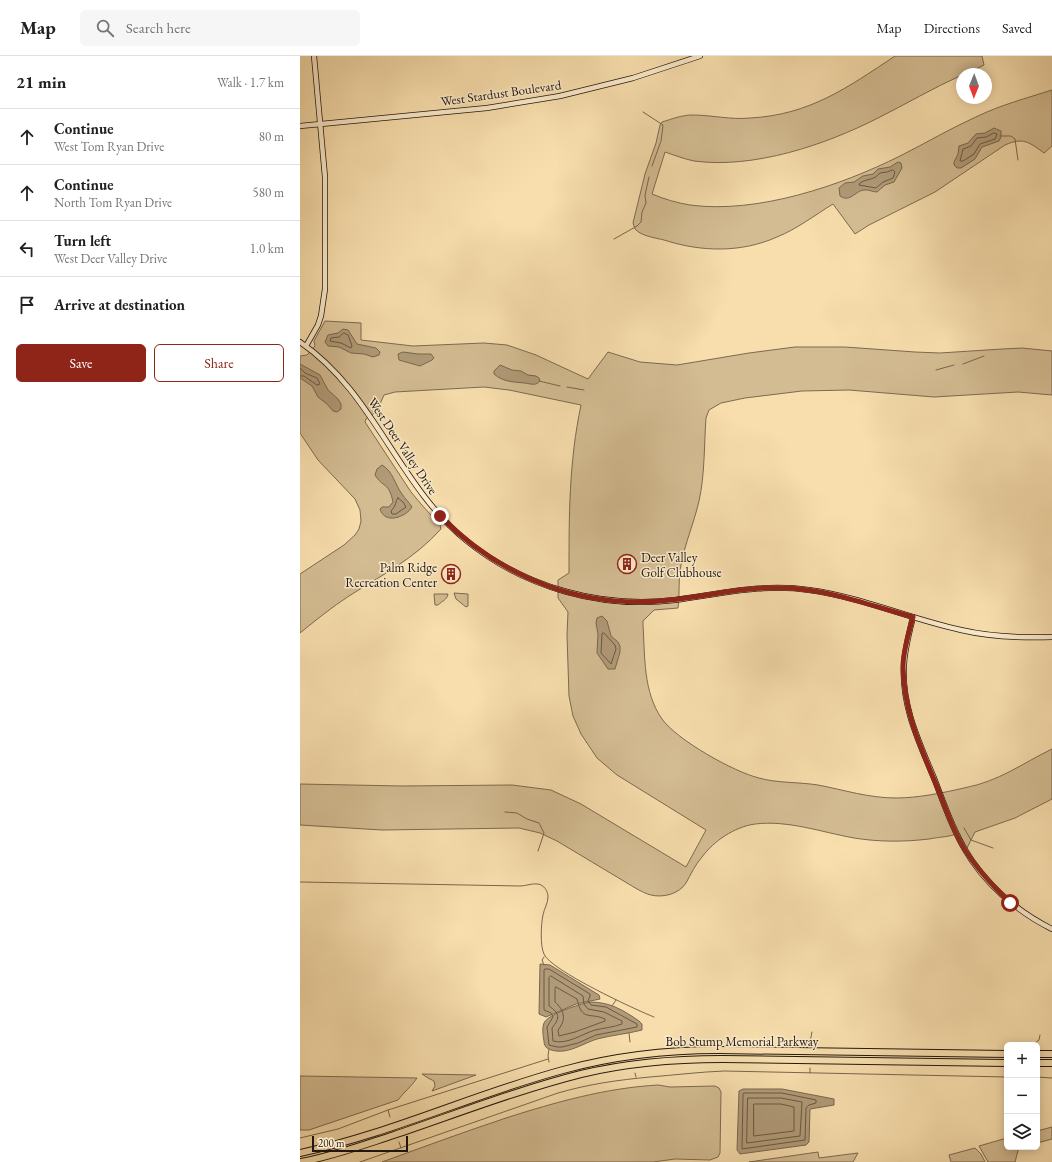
<!DOCTYPE html>
<meta charset="utf-8">
<style>
body{margin:0;font-family:"EB Garamond",serif;background:#f6f6f6;color:#202124}
.controls{position:absolute;right:12px;bottom:12px;display:grid;overflow:hidden;border-radius:6px;box-shadow:0 2px 10px #0003}
.controls button{width:36px;height:36px;display:grid;place-items:center;padding:0;border:0;border-bottom:1px solid #e0e0e0;background:#fff;color:#202124;font:20px sans-serif}
.compass{position:absolute;left:656px;top:12px;width:36px;height:36px;border-radius:50%;background:#fff;box-shadow:0 2px 10px #0003;rotate:181deg}
.scale{position:absolute;left:12px;bottom:10px;width:96px;box-sizing:border-box;padding-left:4px;border:2px solid #23170f;border-top:0;font-size:11px;line-height:14px;white-space:nowrap;color:#23170f;-webkit-text-stroke:3px #faeaca;paint-order:stroke}
.stop{position:absolute;width:12px;height:12px;margin:-9px;border:3px solid #8f2418;border-radius:50%;background:#fff}
.stop.end{background:#8f2418;border-color:#fff;box-shadow:0 1px 4px #0008}
.list{margin:0;padding:0;list-style:none}
h2{display:flex;justify-content:space-between;align-items:center;height:52px;margin:0;padding:0 16px;font-size:17px}
h2 small{font-size:13px;font-weight:400;color:#757577}
.list li{display:grid;grid-template-columns:26px 1fr auto;gap:12px;align-items:center;box-sizing:border-box;height:56px;padding:0 16px;border-top:1px solid #e0e0e0}
.list b{display:block;font-size:15px;white-space:nowrap}
.list p{margin:0;font-size:13px;white-space:nowrap;color:#757577}
.list em{font-size:13px;font-style:normal;color:#757577}
.actions{display:flex;gap:8px;padding:12px 16px}
.actions a{flex:1;padding:9px 0;border:1px solid #8f2418;border-radius:6px;text-align:center;font-size:14px;color:#8f2418}
.actions .main{background:#8f2418;color:#fff}
.icon{flex:none;width:22px;height:22px;fill:none;stroke:currentColor;stroke-width:2;stroke-linecap:round;stroke-linejoin:round}
.map{position:relative;flex:none;width:752px;height:1106px;overflow:hidden}
header{display:flex;align-items:center;gap:24px;box-sizing:border-box;height:56px;padding:0 20px;background:#fff;border-bottom:1px solid #e0e0e0}
header strong{font-size:19px}
nav{display:flex;gap:22px;margin-inline-start:auto;font-size:14px}
.search{width:280px;height:36px;background:#f6f6f6;display:flex;align-items:center;gap:10px;box-sizing:border-box;padding:0 14px;border-radius:6px;color:#757577;font-size:15px}
main{display:flex}
aside{flex:1;background:#fff}
.map>svg:first-child{display:block}
</style>
<header>
<strong>Map</strong>
<div class="search"><svg class="icon" aria-label="search" viewBox="0 0 24 24"><circle cx="10" cy="10" r="6"/><path d="M15 15l6 6"/></svg>Search here</div>
<nav><a>Map</a><a>Directions</a><a>Saved</a></nav>
</header>
<main>
<aside>
<h2>21 min<small>Walk · 1.7 km</small></h2>
<ul class="list">
<li><svg class="icon" aria-label="ahead" viewBox="0 0 24 24"><path d="M12 20V5M6 11l6-6 6 6"/></svg><div><b>Continue</b><p>West Tom Ryan Drive</p></div><em>80 m</em></li>
<li><svg class="icon" aria-label="ahead" viewBox="0 0 24 24"><path d="M12 20V5M6 11l6-6 6 6"/></svg><div><b>Continue</b><p>North Tom Ryan Drive</p></div><em>580 m</em></li>
<li><svg class="icon" aria-label="left" viewBox="0 0 24 24"><path d="M17 20v-9H6M10 6l-5 5 5 5"/></svg><div><b>Turn left</b><p>West Deer Valley Drive</p></div><em>1.0 km</em></li>
<li><svg class="icon" aria-label="arrive" viewBox="0 0 24 24"><path d="M6 21V4h12l-3 4 3 4H6"/></svg><div><b>Arrive at destination</b></div></li>
</ul>
<div class="actions"><a class="main">Save</a><a>Share</a></div>
</aside>
<div class="map">
<svg width="752" height="1106" viewBox="0 0 752 1106">
<rect width="100%" height="100%" fill="#f8dead"/>
<filter id="stains"><feTurbulence type="fractalNoise" baseFrequency=".005" numOctaves="4"/><feColorMatrix values="0 0 0 0 .2 0 0 0 0 .09 0 0 0 0 .02 0 0 0 .5 -.17"/></filter>
<radialGradient id="worn" r=".72"><stop offset=".6" stop-color="#630" stop-opacity="0"/><stop offset="1" stop-color="#630" stop-opacity=".3"/></radialGradient>
<g fill="#d4bc92" stroke="#7c6a50">
<path d="M595 0H682L684 9 674 14 662 18V19C633 32 606 48 578 62 525 89 454 113 394 105 384 103 374 99 365 96L352 138C364 143 377 147 390 149 457 158 540 130 600 100 626 87 651 72 678 60 701 49 727 42 752 34V90L744 97C729 86 723 81 705 89L635 136 569 169 555 178 533 148C515 159 497 173 477 181 441 197 401 196 364 184 356 182 341 180 335 173 334 171 334 169 333 167L345 118 356 87 360 69 362 66C372 63 382 59 392 59 412 59 431 64 450 62 509 59 547 32 595 0Z"/>
<path d="M25 265 61 267V284L113 290 184 287 207 289 236 299 288 323 308 296 340 306 377 309 449 297 495 291H545L615 296 640 297 702 293 722 292 752 295V339L718 336 634 341 549 334 502 335 445 342 421 347 409 354 406 362C404 389 405 418 399 445 394 467 385 487 381 509 378 523 380 538 378 552L354 554 343 565V569C345 600 343 636 362 663 377 684 434 716 459 722 476 727 499 726 518 729 544 734 569 742 596 742 618 742 642 737 664 732 700 725 721 708 752 693V743L715 762 675 776 667 792 659 777C650 781 639 781 629 783 604 786 579 786 554 782 521 776 488 764 455 768 434 771 414 785 402 801 395 809 391 818 386 827 379 838 363 842 351 839 346 838 341 835 337 833L257 785 240 777 219 772 82 774 0 769V728L103 730 212 729 251 734 281 748 386 811 406 774 317 719 297 702 281 678 273 660 269 640 267 579 268 556 258 542V524L269 517C269 459 269 406 281 349L209 334 184 331 95 336 84 339 77 355 66 363 65 366 111 436 121 448 140 469 141 473C114 503 82 519 49 540 32 551 16 564 0 577V518L44 489 55 479 59 473 61 465 60 454 55 443 18 404 0 377V300L7 299 15 290 14 285Z"/>
<polygon points="154,537 168,538 168,550 166,551 156,543"/>
<path d="M134 538H148C147 544 142 545 138 549H135Z"/>
<polygon points="122,1018 176,1019 132,1035 135,1030 134,1025 128,1022"/>
<path d="M0 1020 117 1022C111 1031 104 1036 98 1044L9 1074H0Z"/>
<path d="M358 1029 370 1031 415 1030 419 1032 421 1036 420 1097 418 1101 410 1104 375 1103 353 1106H82C123 1091 164 1076 206 1062 256 1046 306 1032 358 1029Z"/>
<polygon points="752,1071 752,1083 737,1087 737,1075"/>
<polygon points="707,1082 707,1091 719,1091 715,1106 688,1106 679,1090"/>
<polygon points="675,1092 681,1098 685,1106 651,1106 649,1099"/>
<polygon points="518,1096 519,1102 558,1097 553,1106 449,1106"/>
</g>
<g fill="#b09a77" stroke="#78664d">
<polygon points="694,72 701,75 701,81 699,85 682,91 675,103 661,112 657,112 654,109 654,106 658,98 659,90 668,87 676,78 685,77"/>
<path d="M598 106 601 107 602 112 594 126 585 129 577 136C572 136 568 133 564 134 555 135 550 147 540 140L539 132 545 127 554 126 563 120 573 118 578 113 590 111Z"/>
<polygon points="43,273 48,274 57,288 76,292 80,296 79,299 73,301 64,298 51,297 39,291 28,290 25,286 28,279 38,277"/>
<polygon points="103,296 118,298 131,298 134,302 132,304 120,310 99,304 98,298"/>
<polygon points="0,308 20,319 28,334 38,343 41,348 41,353 37,356 33,355 27,348 18,341 12,330 0,322"/>
<path d="M200 309 212 314 221 315 228 319 236 320 239 322 240 325C236 330 231 328 225 327 214 326 203 326 194 318V315Z"/>
<path d="M82 409C93 415 95 429 102 438 105 443 109 446 112 451 106 461 85 469 80 453L82 451H89L93 446C89 426 83 432 75 419L77 413Z"/>
<polygon points="302,560 307,565 311,580 318,586 320,590 320,596 315,613 308,613 297,597 298,578 296,567 297,562"/>
<polygon points="240,908 250,909 299,939 300,943 276,948 246,961 239,958"/>
<path d="M290 946C310 946 323 954 339 965L342 968V974C327 978 312 979 297 983 284 987 270 997 256 995 249 994 244 992 244 985 243 980 242 972 244 967 248 958 280 948 290 946Z"/>
<polygon points="443,1033 482,1033 534,1043 534,1049 510,1053 509,1086 506,1089 440,1098 437,1094 439,1035"/>
</g>
<g fill="none" stroke-linecap="round" stroke-linejoin="round">
<g stroke="#6a5843" stroke-width="1">
<polygon points="694,77 697,78 695,83 680,88 674,98 663,105 660,105 663,93 671,90 677,82 686,81"/>
<path d="M593 114 595 116 593 122 583 126 576 132 559 129 560 127C568 122 573 125 580 117L587 116Z"/>
<polygon points="44,277 48,279 52,290 51,292 41,287 30,285 31,282 39,281"/>
<polyline points="0,312 5,317 17,322 20,328 17,329 4,320 0,320"/>
<path d="M98 442 103 446 106 451 96 458H92L91 455C97 449 95 445 98 442Z"/>
<polygon points="304,577 315,589 316,593 311,608 301,597 302,578"/>
<polygon points="245,913 249,913 290,938 290,940 288,945 291,949 306,951 337,968 337,971 296,979 278,987 262,991 257,991 249,989 247,971 253,961 251,957 244,954 244,915"/>
<path d="M251 920 283 940 284 948 288 953 304 956 322 965V968C314 971 304 972 295 974 282 978 267 989 253 985L252 972C261 961 259 957 249 950V922Z"/>
<path d="M256 931 277 943C282 966 290 956 305 963V965L275 976 259 980 258 974C267 963 264 954 255 946V933Z"/>
<polygon points="444,1037 482,1037 516,1044 516,1047 509,1049 506,1052 505,1084 442,1093 443,1039"/>
<polygon points="448,1042 481,1042 502,1046 500,1080 447,1087"/>
<polygon points="454,1048 481,1048 494,1051 494,1075 454,1080"/>
</g>
<g stroke="#78664d" stroke-width="1">
<polyline points="343,56 363,69 361,85 352,110"/>
<polyline points="700,80 711,80 715,83 718,104"/>
<polyline points="314,183 337,170 341,166 342,156 346,147 345,139 349,121"/>
<polyline points="663,308 684,300"/>
<polyline points="636,314 654,309"/>
<polyline points="239,325 260,330"/>
<polyline points="267,331 284,334"/>
<polyline points="205,756 217,757 227,763 239,767 244,777 238,795"/>
<polyline points="664,772 671,784 693,792"/>
<path d="M0 826 220 830C226 830 232 827 238 828 244 829 248 835 248 841 248 847 244 853 243 859 241 868 240 890 244 898 250 914 336 954 354 961"/>
<polyline points="244,909 242,904 244,901"/>
<polyline points="312,950 316,944"/>
<polyline points="329,977 330,986"/>
<polyline points="510,986 512,976"/>
<polyline points="735,989 735,987 739,984 740,979"/>
<polyline points="249,1006 248,1000 249,993"/>
<polyline points="510,1012 510,1017"/>
<polyline points="335,1017 336,1021"/>
<polyline points="737,1021 752,1022"/>
<polyline points="88,1054 90,1061"/>
<polyline points="0,1082 38,1073 88,1054 248,1003"/>
<polyline points="99,1086 101,1092"/>
<path d="M60 1106 258 1037C289 1028 318 1024 350 1021 375 1019 399 1016 424 1015L707 1021"/>
</g>
<g stroke="#23170f" stroke-width="6">
<g id="secondary">
<polyline points="0,70 187,52 260,40 333,22 400,0"/>
<path d="M0 286C74 336 98 430 167 485 225 532 302 553 375 544 421 538 463 527 509 534 561 541 610 563 661 574 691 581 721 582 752 581"/>
<polyline points="6,290 18,269 21,260 25,233 25,121 14,0"/>
<path d="M613 561C609 577 605 592 604 608 601 649 619 686 634 722 643 745 651 770 664 792 684 827 716 855 752 873"/>
</g>
</g>
<g stroke="#23170f" stroke-width="8">
<g id="highway">
<polyline points="737,998 752,998"/>
<polyline points="737,1007 752,1007"/>
<path d="M0 1097C90 1078 174 1038 263 1014 314 1000 366 994 419 994L707 998"/>
<path d="M1 1106C33 1100 63 1089 94 1079 156 1058 218 1034 281 1018 327 1007 374 1003 422 1003L707 1007"/>
</g>
</g>
<use href="#secondary" stroke="#faeaca" stroke-width="4.5"/>
<use href="#highway" stroke="#f8dead" stroke-width="6"/>
</g>
<g fill="none" stroke-linecap="round" stroke-linejoin="round">
<path stroke="#8f2418" stroke-width="5" d="M140 460C201 522 283 554 370 544 409 540 447 530 487 532 531 534 571 550 613 561 609 577 603 594 603 611 604 657 621 692 638 733 646 753 653 775 665 794 678 814 693 830 710 847"/>
</g>
<defs>
<g id="building-ring" transform="scale(1)"><circle r="9.5" fill="#faeaca" stroke="#8f2418" stroke-width="1.5"/><path d="M-4-6H4V6H1V3H-1V6H-4ZM-2.5-4.3h1.7v1.8h-1.7ZM.8-4.3h1.7v1.8H.8ZM-2.5-1h1.7V.8h-1.7ZM.8-1h1.7V.8H.8Z" fill="#8f2418"/></g>
</defs>
<g fill-rule="evenodd">
<use href="#building-ring" x="327" y="508"/>
<use href="#building-ring" x="151" y="518"/>
</g>
<g text-anchor="middle" dominant-baseline="central" stroke-width="3" stroke-linejoin="round" paint-order="stroke">
<g font-size="13" fill="#23170f" stroke="#faeaca">
<text transform="translate(201 37) rotate(-8)">West Stardust Boulevard</text>
<text transform="translate(103 390) rotate(56)">West Deer Valley Drive</text>
<text x="442" y="985">Bob Stump Memorial Parkway</text>
</g>
<g font-size="13" fill="#23170f" stroke="#faeaca" text-anchor="start">
<text x="341" y="501">Deer Valley<tspan x="341" dy="15">Golf Clubhouse</tspan></text>
<text x="137" y="511" text-anchor="end">Palm Ridge<tspan x="137" dy="15">Recreation Center</tspan></text>
</g>
</g>
<rect width="100%" height="100%" filter="url(#stains)"/>
<rect width="100%" height="100%" fill="url(#worn)"/>
</svg>
<div class="controls">
<button>+</button>
<button>−</button>
<button><svg class="icon" aria-label="layers" viewBox="0 0 24 24"><path d="M12 4l9 5-9 5-9-5zM3 14l9 5 9-5"/></svg></button>
</div>
<svg class="compass" viewBox="-18 -18 36 36"><path d="M0-13l5 13h-10z" fill="#e53935"/><path d="M0 13l5-13h-10z" fill="#757577"/></svg>
<div class="scale">200 m</div>
<div class="stop" style="left:710px;top:847px"></div>
<div class="stop end" style="left:140px;top:460px"></div>
</div>
</main>
